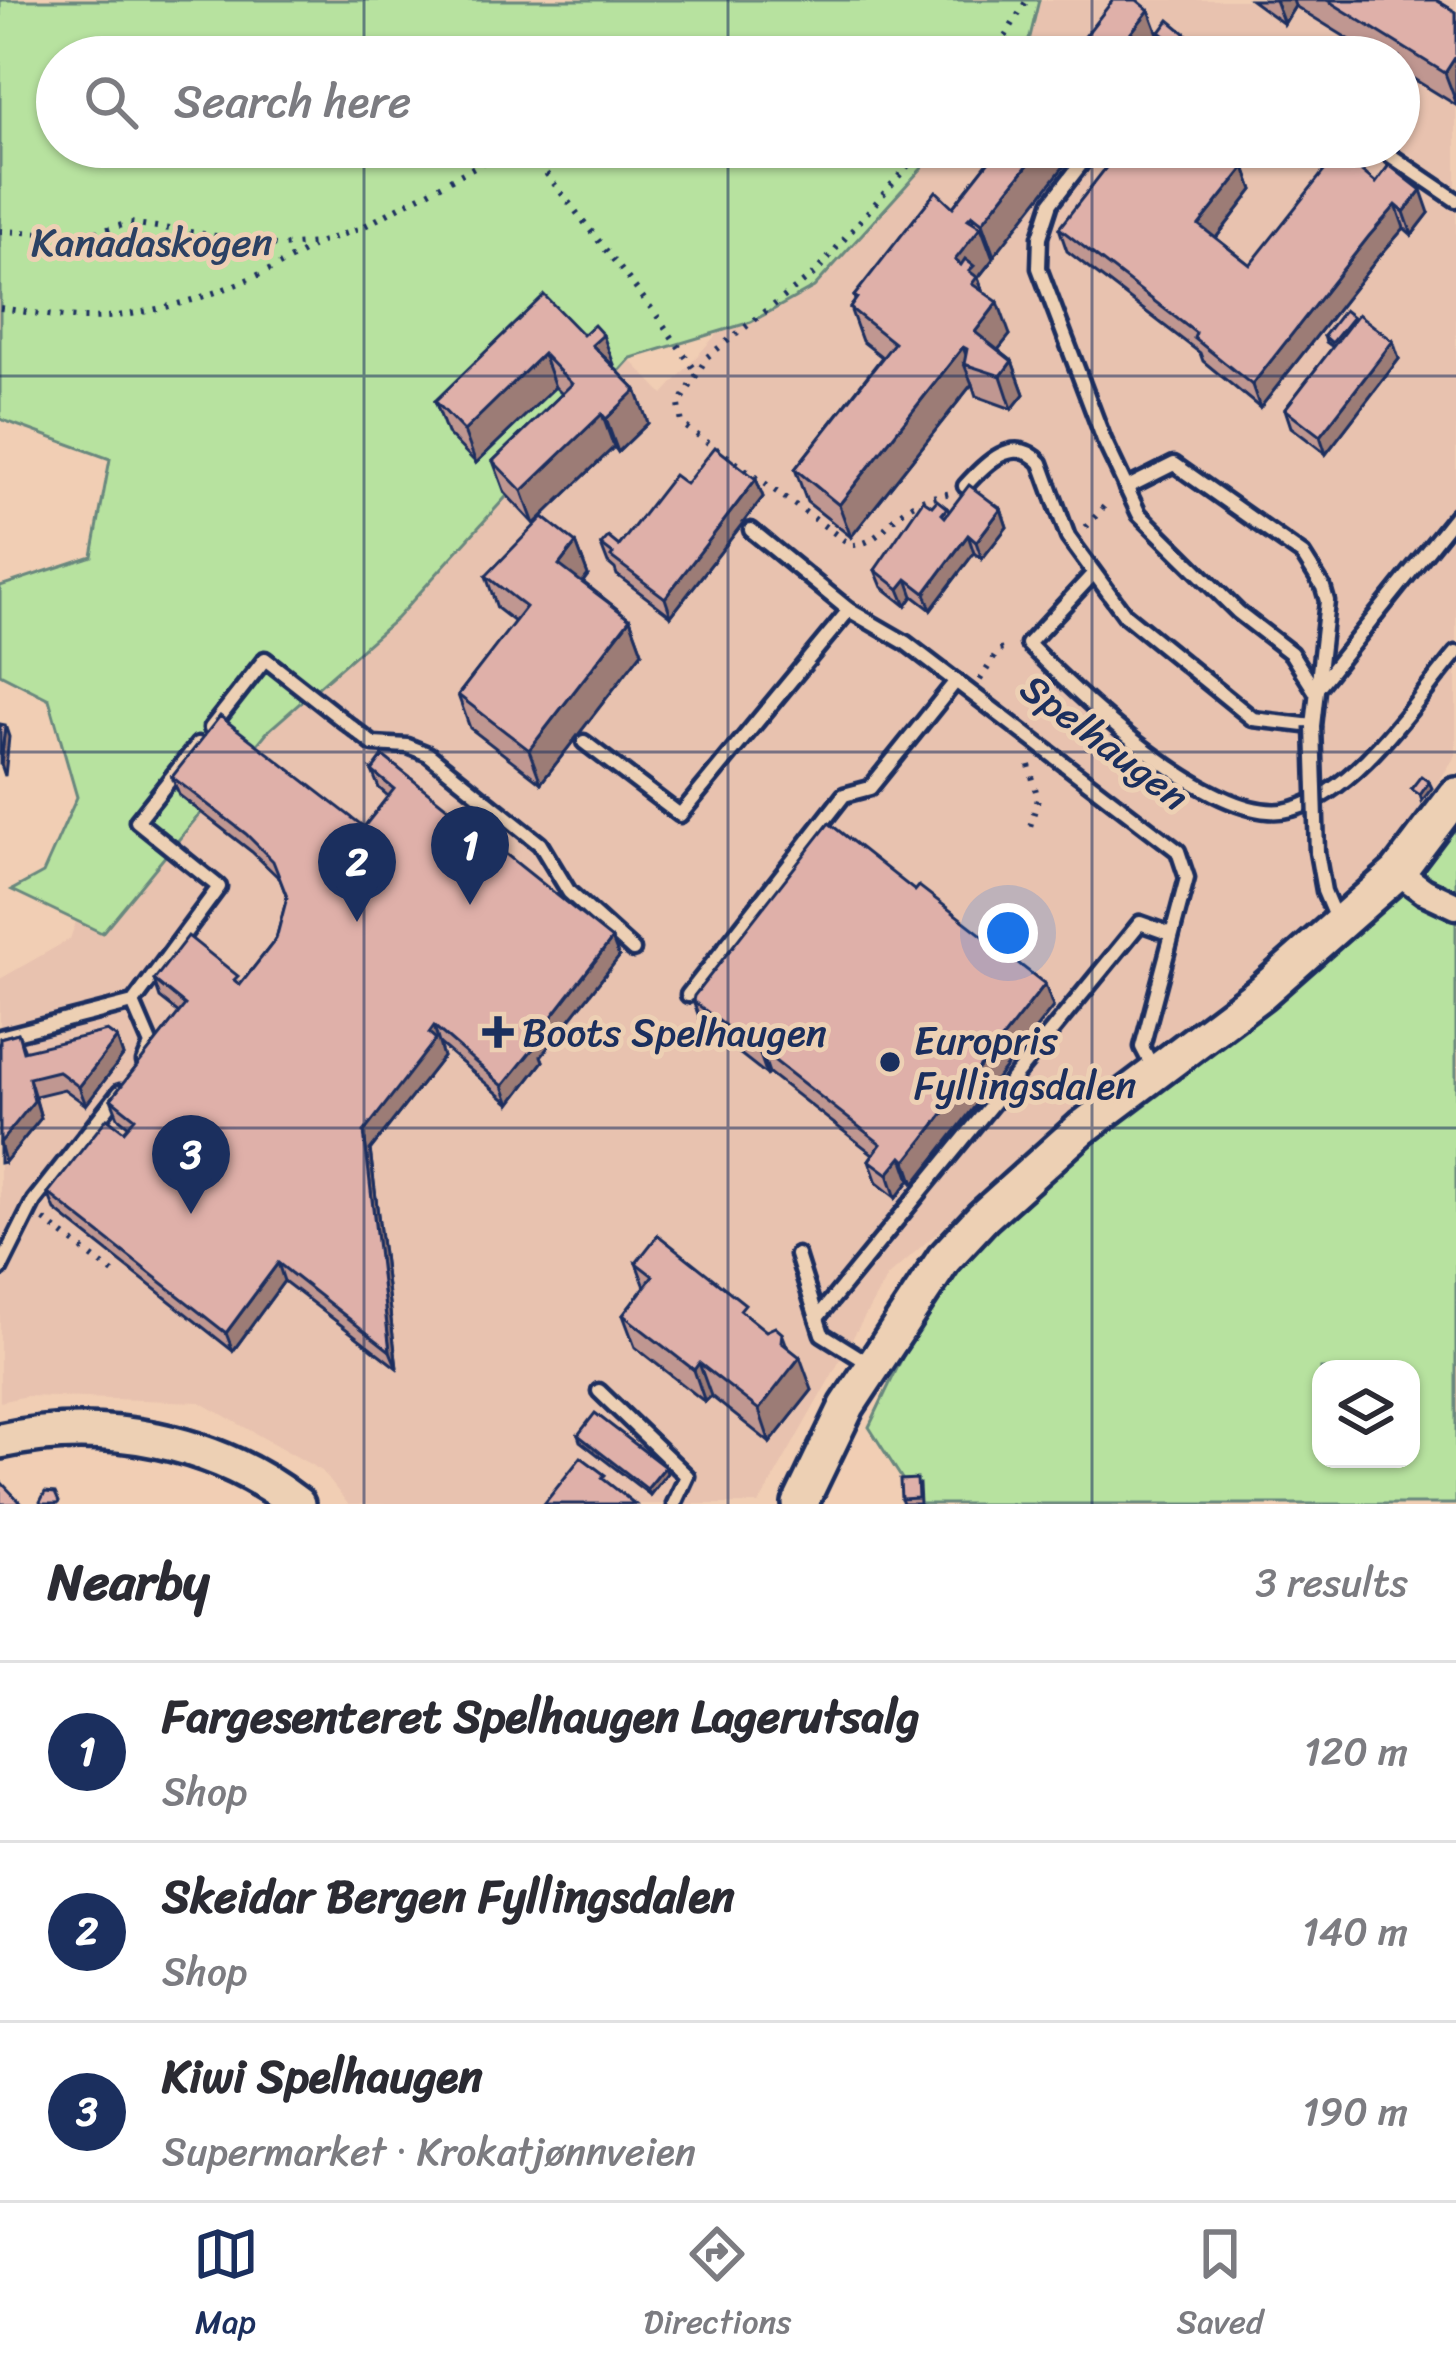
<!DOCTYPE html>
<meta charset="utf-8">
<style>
body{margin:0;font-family:Sriracha,sans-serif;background:#f2f2f3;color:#2b2b33}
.controls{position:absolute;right:36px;bottom:36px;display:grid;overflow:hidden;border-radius:24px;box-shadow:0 3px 9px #0004}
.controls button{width:108px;height:108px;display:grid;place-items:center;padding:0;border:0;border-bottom:3px solid #e1e1e2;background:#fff;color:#2b2b33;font:60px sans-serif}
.you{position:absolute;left:1008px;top:933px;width:42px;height:42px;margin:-30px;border:9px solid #fff;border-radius:50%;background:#1a73e8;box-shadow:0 0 0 18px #1a73e833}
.badge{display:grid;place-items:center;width:78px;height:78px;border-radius:50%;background:#1b2f5e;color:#fff;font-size:39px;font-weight:700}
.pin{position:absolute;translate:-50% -99px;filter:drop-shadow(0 3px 6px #0008)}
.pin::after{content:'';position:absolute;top:63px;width:42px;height:36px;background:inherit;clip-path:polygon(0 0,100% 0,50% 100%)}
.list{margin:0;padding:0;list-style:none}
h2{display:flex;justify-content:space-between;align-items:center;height:156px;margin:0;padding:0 48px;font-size:51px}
h2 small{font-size:39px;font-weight:400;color:#7c7c81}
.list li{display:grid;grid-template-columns:78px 1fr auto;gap:36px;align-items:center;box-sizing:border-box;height:180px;padding:0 48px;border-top:3px solid #e1e1e2}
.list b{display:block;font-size:45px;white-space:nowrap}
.list p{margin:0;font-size:39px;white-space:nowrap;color:#7c7c81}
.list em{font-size:39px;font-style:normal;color:#7c7c81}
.icon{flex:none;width:66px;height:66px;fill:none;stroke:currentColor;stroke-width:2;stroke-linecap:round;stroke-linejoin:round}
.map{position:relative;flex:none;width:1456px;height:1504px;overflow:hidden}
.search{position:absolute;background:#fff;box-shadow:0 3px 9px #0004;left:36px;right:36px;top:36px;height:132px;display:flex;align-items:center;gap:30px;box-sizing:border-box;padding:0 42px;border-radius:66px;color:#7c7c81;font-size:45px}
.sheet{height:696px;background:#fff}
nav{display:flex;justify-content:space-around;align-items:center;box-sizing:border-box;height:168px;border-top:3px solid #e1e1e2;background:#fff;font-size:33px;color:#7c7c81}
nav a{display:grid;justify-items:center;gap:6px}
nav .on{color:#1b2f5e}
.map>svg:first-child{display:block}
</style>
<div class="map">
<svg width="1456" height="1504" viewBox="0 0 1456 1504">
<rect width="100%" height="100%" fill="#f1ceb4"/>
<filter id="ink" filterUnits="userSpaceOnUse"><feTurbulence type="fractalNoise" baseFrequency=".00833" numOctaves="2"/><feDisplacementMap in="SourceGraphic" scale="24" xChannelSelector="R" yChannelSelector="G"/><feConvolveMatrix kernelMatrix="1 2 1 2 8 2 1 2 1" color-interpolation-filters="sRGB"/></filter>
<g filter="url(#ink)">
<polygon fill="#e8c2af" points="1017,0 1456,0 1456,755 1361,901 1069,1116 887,1277 759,1504 348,1504 322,1471 200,1402 26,1396 0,1402 0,979 70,939 180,617 543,269 663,394 885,147 1399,147 1399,57 966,57"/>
<g fill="#b7e29f" stroke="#69887e" stroke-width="3" fill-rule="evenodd">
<polygon points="0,0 1039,0 1030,37 1017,57 57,57 57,147 941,147 814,287 751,322 631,358 396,619 268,731 102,933 12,890 43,873 77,797 49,699 0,674 0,586 92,556 110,459 0,419"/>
<path d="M1456 823V1504H918L869 1427 933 1293 959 1247 1379 909ZM1321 1369H1411V1459H1321Z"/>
</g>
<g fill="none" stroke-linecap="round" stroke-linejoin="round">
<g stroke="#1b2f5e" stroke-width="21">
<g id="lane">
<path d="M1190 57C1218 44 1236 40 1263 57"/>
<polyline points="1094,147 1051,203 1040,237 1039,268 1104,440 1139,514 1238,612 1291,653 1315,691 1456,515"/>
<polyline points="1378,147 1456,200"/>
<path d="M965 486C985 464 1014 433 1041 463L1068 537 1125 615 1253 719 1313 726 1327 601 1323 587 1303 555 1174 464 1126 488"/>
<polyline points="751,530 849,610 906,643 1178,851 1187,878 1142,1047 1155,1072"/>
<path d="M1093 574 1028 644C1077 694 1218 831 1292 809 1357 791 1414 703 1456 653"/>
<polyline points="211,728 265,659 373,744 408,746 428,754 540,844 569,892 633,950"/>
<polyline points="584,742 680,815 849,610"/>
<polyline points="1317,852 1324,891 1338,924"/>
<polyline points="688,995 844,795 870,788 956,681"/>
<polyline points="133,1003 151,1045 144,1062"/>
<polyline points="0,1037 133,1003 219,887 137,821 198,744"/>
<polyline points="797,1255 822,1334 870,1364"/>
<polyline points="0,1269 34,1201 120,1092"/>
<polyline points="817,1318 1140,923 1171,934"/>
<polyline points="599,1391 687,1476 674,1504"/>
</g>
</g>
<g stroke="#1b2f5e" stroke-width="33">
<polyline id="street" points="1398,872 1424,891 1456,906"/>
</g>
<g stroke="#1b2f5e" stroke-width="42">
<g id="secondary">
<path d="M0 1441C102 1418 215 1440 297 1504"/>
<polyline points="800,1504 847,1406 944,1259 983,1217 1082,1128 1261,993 1398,872 1456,795"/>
</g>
</g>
<g stroke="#1b2f5e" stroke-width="6" stroke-dasharray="3 9" stroke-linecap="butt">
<polyline points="993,57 1027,0"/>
<path d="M924 147 815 273 707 357 679 405 682 424 851 545C879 545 889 518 911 505 923 498 937 496 951 493"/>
<polyline points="0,231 85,235 130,223 282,246 318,243 361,228 491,158 515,157 538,163 655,313 697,373"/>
<path d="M0 308C30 312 63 319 93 318 168 314 248 285 312 247"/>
<polyline points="1086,527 1109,501"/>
<polyline points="980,680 999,650 1010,648"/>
<polyline points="1029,765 1038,799 1029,830"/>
<polyline points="44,1220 117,1276"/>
</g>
<use href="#lane" stroke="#edd0b4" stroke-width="12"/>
<use href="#street" stroke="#edd0b4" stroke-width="24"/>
<use href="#secondary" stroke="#edd0b4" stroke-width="33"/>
<g stroke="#1b2f5e" stroke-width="21" stroke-linecap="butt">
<polyline id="lane-bridge" points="1313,726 1317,852"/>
</g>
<use href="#lane-bridge" stroke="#edd0b4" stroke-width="12"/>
</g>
<g fill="#c09791" stroke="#1b2f5e" stroke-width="3">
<polygon points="1251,0 1436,0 1456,12 1456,105 1399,70 1399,57 1378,57 1295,6 1284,24"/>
<polygon points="1160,32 1188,40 1179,51 1162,38"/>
<polygon points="1000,147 994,256 990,253 993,259 978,278 983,292 1010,335 998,350 1012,361 1024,394 1012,409 976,396 972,384 851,537 807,502 795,469 882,357 862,341 850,308 855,301 854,296 953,207"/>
<polygon points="1245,167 1253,190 1216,238 1250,265 1376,183 1429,213 1412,235 1404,228 1377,259 1260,408 1203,361 1200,353 1067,251 1059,228"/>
<polygon points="1354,320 1399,359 1326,454 1291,427 1285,409 1333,347 1326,342 1324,336"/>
<polygon points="583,335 636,390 648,423 618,452 614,447 534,524 505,493 493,461 562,394 555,387 476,463 447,433 435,401"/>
<polygon points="756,479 763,497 671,616 617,575 615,569 608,563 601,545 619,546 686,484"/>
<polygon points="932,506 947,508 949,511 1001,509 1007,527 982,559 974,553 931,610 913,596 906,606 882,587 875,570"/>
<polygon points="576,543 588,575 583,582 630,619 642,652 541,783 470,728 458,695 515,622 497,608 486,576"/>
<polygon points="372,771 619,957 541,1056 543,1061 510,1104 440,1044 439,1046 443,1057 370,1150 397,1368 284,1281 233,1351 55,1210 48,1193 124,1131 129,1126 118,1117 111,1099 179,1013 160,998 154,980 241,984 276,939 287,898 280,879 252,852 179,795 172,777 364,827 388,796 379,788"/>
<polygon points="915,891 1053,1007 914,1184 910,1180 896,1198 877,1183 869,1160 873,1154 769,1073 767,1075 702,1024 693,1001"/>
<polygon points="18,1033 25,1051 117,1038 123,1056 86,1105 64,1089 35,1096 41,1118 5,1162 0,1163 0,1038"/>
<polygon points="636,1263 788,1347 812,1390 770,1443 711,1396 705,1402 635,1347 623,1315 645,1287"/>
<polygon points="578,1435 667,1473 650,1495 580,1441"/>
<polygon points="919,1485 920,1504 903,1504 901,1499"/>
</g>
<g fill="#9c7b76" stroke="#1b2f5e" stroke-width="3">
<polygon points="1275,0 1293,0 1295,6 1284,24"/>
<polygon points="1149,10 1161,42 1150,57 1112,57"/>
<polygon points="1186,34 1188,40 1179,51 1177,45"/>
<polygon points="1456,56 1456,102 1445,73"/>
<polygon points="1042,147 1079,147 994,256 982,223"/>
<polygon points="1245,167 1253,190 1208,248 1199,225"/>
<polygon points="1421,190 1429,213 1412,235 1404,212"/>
<polygon points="1396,205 1404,228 1377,259 1260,408 1252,385 1369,236"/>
<polygon points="972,215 977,231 981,227 993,259 978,278 989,310 955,260 968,219"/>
<polygon points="998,302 1010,335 986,365 975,332"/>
<polygon points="603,335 615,367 592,345"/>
<polygon points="1393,341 1399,359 1326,454 1320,436"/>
<polygon points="963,347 970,366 964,364 972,384 851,537 839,505"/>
<polygon points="543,354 555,387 476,463 464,431"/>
<polygon points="1012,361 1024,394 1012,409 1001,376"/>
<polygon points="636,390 648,423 618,452 606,419"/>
<polygon points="602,414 614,447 534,524 522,491"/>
<polygon points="756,479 763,497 671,616 665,598"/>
<polygon points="1001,509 1007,527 982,559 976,542"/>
<polygon points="968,535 974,553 931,610 925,593"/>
<polygon points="576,543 588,575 571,597 559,565"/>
<polygon points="907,579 913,596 906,606 899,589"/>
<polygon points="630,619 642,652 541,783 529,750"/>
<polygon points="5,725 9,737 5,776 1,764"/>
<polygon points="1429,782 1432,788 1422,801 1420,795"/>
<polygon points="612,939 619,957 541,1056 543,1061 510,1104 503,1086 533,1041"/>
<polygon points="1045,984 1053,1007 914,1184 906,1161"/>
<polygon points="434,1026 443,1057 370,1150 397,1368 390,1351 364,1132"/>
<polygon points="117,1038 123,1056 86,1105 79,1087"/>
<polygon points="761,1050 769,1073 767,1075 759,1052"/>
<polygon points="29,1078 41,1118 5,1162 0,1143"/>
<polygon points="902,1157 910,1180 896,1198 888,1174"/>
<polygon points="278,1263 284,1281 233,1351 226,1333"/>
<polygon points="782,1333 794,1365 800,1357 812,1390 770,1443 759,1410 781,1342"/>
<polygon points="699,1363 711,1396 705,1402 694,1370"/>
<polygon points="665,1467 667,1473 650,1495 647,1489"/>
</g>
<g fill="#dfb0a9" stroke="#1b2f5e" stroke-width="3">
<polygon points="1113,0 1137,0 1149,10 1112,57 1069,57"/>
<polygon points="1327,0 1436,0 1456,12 1456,56 1445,73"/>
<polygon points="1169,20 1186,34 1177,45 1160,32"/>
<polygon points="1000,147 1042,147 982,223 972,215 968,219 981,227 955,260 961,265 965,259 974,266 969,271 977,277 972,284 998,302 975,332 1012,361 1001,376 964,364 967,349 963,347 839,505 795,469 894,343 850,308 857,298 854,296 936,191 953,207"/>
<polygon points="1122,147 1219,147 1245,167 1199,225 1250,265 1339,152 1376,183 1389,165 1421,190 1404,212 1396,205 1369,236 1252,385 1194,338 1196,333 1059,228"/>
<polygon points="544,295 583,335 594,325 603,335 592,345 636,390 606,419 602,414 522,491 493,461 572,384 543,354 464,431 435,401"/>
<polygon points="1344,310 1353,317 1332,343 1324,336"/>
<polygon points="1358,314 1393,341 1320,436 1285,409"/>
<polygon points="715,447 756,479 665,598 611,557 613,554 601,545 608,537 619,546 674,475 686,484"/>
<polygon points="969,485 1001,509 976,542 968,535 925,593 907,579 899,589 875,570 923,500 932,506 937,500 947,508 942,514 945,517"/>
<polygon points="543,517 576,543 559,565 630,619 529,750 458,695 526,607 486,576"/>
<polygon points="220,716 364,827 394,789 372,771 383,756 612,939 533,1041 537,1044 503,1086 434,1026 429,1033 436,1039 364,1132 390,1351 278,1263 226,1333 48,1193 107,1118 124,1131 135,1118 111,1099 185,1005 154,980 188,936 238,976 234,980 240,985 276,939 287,897 273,861 246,834 172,777"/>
<polygon points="0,724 5,725 1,764 0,764"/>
<polygon points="1421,776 1429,782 1420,795 1411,789"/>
<polygon points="829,823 915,891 919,886 1045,984 906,1161 902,1157 888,1174 869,1160 881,1144 761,1050 759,1052 693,1001 694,996"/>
<polygon points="107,1031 117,1038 79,1087 58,1071 29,1078 34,1101 0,1143 0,1038 18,1033 23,1051"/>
<polygon points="658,1235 745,1304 740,1310 766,1331 775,1327 782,1333 781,1342 800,1357 759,1410 699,1363 694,1370 623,1315 653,1276 636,1263"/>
<polygon points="595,1413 665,1467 647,1489 578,1435"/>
<polygon points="581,1457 605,1475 602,1478 635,1504 544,1504"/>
<polygon points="917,1479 918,1498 901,1499 900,1480"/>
<polygon points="0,1481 22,1504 0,1504"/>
<polygon points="45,1492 55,1493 59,1502 57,1504 41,1504 40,1502"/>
</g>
</g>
<path fill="none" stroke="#1b2f5e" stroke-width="3" stroke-opacity="0.55" d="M364 0V57M728 0V57M1092 0V57M364 147V1504M728 147V1504M1092 147V1504M0 376H1456M0 752H1456M0 1128H1456"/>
<g fill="#1b2f5e" stroke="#edd0b4" stroke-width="4.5">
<path d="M492 1014h12v12h12v12h-12v12h-12v-12h-12v-12h12z"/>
<circle cx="890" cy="1062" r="12"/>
</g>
<g text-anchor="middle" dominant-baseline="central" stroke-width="10" stroke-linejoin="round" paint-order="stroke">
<g font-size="39" fill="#2b4164" stroke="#edd0b4">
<text x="152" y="242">Kanadaskogen</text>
</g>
<g font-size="39" fill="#1b2f5e" stroke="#edd0b4">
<text transform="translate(1105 742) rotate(37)">Spelhaugen</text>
</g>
<g font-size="39" fill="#1b2f5e" stroke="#edd0b4" text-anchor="start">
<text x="522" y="1032">Boots Spelhaugen</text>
<text x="914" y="1040">Europris<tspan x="914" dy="45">Fyllingsdalen</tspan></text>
</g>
</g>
</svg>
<div class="controls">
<button><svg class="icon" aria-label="layers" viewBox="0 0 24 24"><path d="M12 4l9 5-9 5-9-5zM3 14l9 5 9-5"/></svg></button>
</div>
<div class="you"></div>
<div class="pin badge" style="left:470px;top:905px">1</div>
<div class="pin badge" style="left:357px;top:922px">2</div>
<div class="pin badge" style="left:191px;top:1214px">3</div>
<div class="search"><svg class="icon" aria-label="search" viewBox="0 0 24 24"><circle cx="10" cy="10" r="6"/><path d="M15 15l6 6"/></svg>Search here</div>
</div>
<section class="sheet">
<h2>Nearby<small>3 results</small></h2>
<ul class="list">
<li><span class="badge">1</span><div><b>Fargesenteret Spelhaugen Lagerutsalg</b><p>Shop</p></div><em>120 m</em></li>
<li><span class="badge">2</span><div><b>Skeidar Bergen Fyllingsdalen</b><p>Shop</p></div><em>140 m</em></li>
<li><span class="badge">3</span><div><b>Kiwi Spelhaugen</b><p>Supermarket · Krokatjønnveien</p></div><em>190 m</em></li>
</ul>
</section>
<nav>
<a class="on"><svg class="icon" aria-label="map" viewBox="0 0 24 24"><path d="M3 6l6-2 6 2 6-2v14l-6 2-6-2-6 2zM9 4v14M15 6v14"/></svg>Map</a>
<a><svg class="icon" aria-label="directions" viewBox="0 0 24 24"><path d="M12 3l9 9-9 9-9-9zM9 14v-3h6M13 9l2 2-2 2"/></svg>Directions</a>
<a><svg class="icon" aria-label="saved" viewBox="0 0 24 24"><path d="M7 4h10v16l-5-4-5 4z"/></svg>Saved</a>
</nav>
